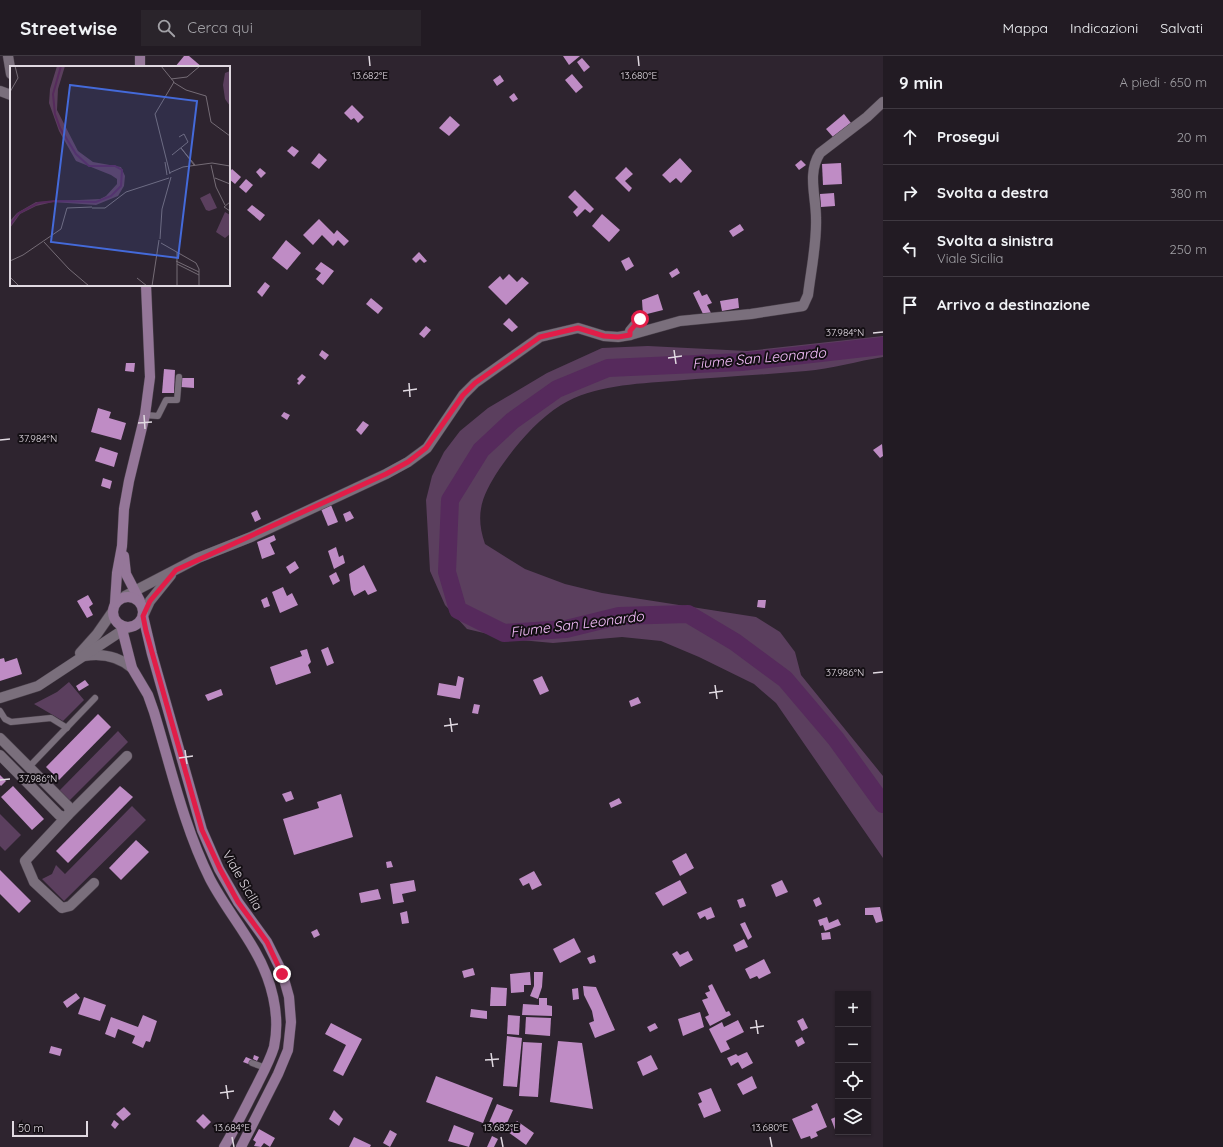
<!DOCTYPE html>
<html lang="it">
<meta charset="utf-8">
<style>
body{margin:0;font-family:Quicksand,sans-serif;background:#2a242b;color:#f1f3f6}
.controls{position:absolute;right:12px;bottom:12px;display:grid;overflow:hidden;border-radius:0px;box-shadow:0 1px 3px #0004}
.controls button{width:36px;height:36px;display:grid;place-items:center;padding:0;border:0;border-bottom:1px solid #3f3941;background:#221b23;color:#f1f3f6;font:20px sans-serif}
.scale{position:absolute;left:12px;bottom:10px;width:76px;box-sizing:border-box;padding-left:4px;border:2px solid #e0d9e1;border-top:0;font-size:11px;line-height:14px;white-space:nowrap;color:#e0d9e1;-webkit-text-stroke:3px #140f14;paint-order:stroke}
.stop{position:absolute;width:12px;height:12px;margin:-9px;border:3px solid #e11d48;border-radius:50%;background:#fff}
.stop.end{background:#e11d48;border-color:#fff;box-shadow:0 1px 4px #0008}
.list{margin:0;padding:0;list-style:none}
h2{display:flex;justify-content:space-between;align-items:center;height:52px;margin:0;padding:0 16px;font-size:17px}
h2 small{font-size:13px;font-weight:400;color:#a2a1a6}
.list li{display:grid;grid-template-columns:26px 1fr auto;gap:12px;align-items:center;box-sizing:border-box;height:56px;padding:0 16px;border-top:1px solid #3f3941}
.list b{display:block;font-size:15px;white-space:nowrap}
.list p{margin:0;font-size:13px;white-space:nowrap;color:#a2a1a6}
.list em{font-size:13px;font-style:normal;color:#a2a1a6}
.icon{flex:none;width:22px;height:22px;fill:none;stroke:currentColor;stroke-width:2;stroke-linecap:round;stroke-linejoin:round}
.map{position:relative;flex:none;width:883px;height:1091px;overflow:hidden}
header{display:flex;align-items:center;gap:24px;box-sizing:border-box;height:56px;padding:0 20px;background:#221b23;border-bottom:1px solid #3f3941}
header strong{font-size:19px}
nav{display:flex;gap:22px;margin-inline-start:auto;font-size:14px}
.search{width:280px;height:36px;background:#2a242b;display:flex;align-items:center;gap:10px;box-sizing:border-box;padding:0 14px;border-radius:0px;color:#a2a1a6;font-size:15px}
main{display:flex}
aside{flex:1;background:#221b23}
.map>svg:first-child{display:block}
</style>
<header>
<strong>Streetwise</strong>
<div class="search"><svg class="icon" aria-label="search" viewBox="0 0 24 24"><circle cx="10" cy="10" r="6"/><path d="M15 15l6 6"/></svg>Cerca qui</div>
<nav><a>Mappa</a><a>Indicazioni</a><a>Salvati</a></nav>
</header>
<main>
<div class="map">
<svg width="883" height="1091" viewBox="0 0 883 1091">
<rect width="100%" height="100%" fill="#2e242f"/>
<g fill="#5b3f5e">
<path d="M883 280V301C858 305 831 313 806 315 761 319 717 321 673 325 635 328 594 329 561 349 537 364 516 389 500 412 483 438 474 456 485 488L525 513 565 528 602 537 756 561 780 576 795 596 801 619 883 720V802L776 647 754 628 699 601 661 585 622 581 553 587 509 583 467 573 445 549 430 515 426 444 432 420 444 396 460 375 488 352 547 317 602 292 648 290 747 295Z"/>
<polygon points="69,626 84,644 63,665 34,648 57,636"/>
<polygon points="118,675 128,686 69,745 59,735"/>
<polygon points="132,750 146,764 64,845 42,823 52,818 56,809 65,818"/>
<polygon points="0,758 21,779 5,795 0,790"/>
</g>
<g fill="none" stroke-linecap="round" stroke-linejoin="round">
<polyline stroke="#562a5c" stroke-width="18" points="883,290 741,306 608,312 557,333 512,365 481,394 450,444 447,516 458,554 504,577 566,573 619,560 688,558 735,586 785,623 836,683 883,748"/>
</g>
<g fill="#bf8cc5">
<polygon points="184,0 189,0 202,11 175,11"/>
<polygon points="563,0 580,0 569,9"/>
<polygon points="582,2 590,11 584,16 577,6"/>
<polygon points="572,18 583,31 576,37 565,24"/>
<polygon points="500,19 504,25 497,30 493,24"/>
<polygon points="514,37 518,43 513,46 509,41"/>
<polygon points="352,49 364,61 358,67 354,62 351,64 344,57"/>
<polygon points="844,58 851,67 833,81 826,73"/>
<polygon points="450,60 460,69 449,80 439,72"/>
<polygon points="292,90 299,95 294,101 287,95"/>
<polygon points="319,97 327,104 319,113 311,107"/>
<polygon points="680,102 692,115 681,127 676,122 670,127 662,119"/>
<polygon points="801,104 806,109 799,114 795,109"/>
<polygon points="841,107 842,128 823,129 822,108"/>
<polygon points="626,111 633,118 625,125 632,132 629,136 615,122"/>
<polygon points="260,112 266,117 261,122 256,116"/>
<polygon points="232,113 241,121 235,128 229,123 229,117"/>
<polygon points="246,123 253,129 246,137 239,131"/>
<polygon points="575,134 594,153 590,157 585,153 577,161 573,156 578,151 568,141"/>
<polygon points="834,137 835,150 821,151 820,138"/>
<polygon points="252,149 265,159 260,165 247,154"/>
<polygon points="602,158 620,174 609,186 592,170"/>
<polygon points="319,163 334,178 337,174 349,185 344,190 338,184 333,190 322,179 313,189 303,179"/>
<polygon points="740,168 744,174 733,181 729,175"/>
<polygon points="286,184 301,197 287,214 272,202"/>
<polygon points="419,196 427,205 424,207 420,203 416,207 412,203"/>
<polygon points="629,201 634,210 626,215 621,205"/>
<polygon points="321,206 334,215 323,229 316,223 321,217 315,213"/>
<polygon points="677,212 680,217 672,222 669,217"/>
<polygon points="509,218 517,226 522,221 529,227 506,249 488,231 500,220 503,224"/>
<polygon points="265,226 270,230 262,241 257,236"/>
<polygon points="699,234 702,240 707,238 712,247 707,249 711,257 703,258 693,237"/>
<polygon points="658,238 663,254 643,259 642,244"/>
<polygon points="371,242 383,252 378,258 366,248"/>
<polygon points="738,242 739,252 722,255 720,245"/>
<polygon points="509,262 518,271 512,276 503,268"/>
<polygon points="426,270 431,274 424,282 419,278"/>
<polygon points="322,294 329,299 325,304 319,299"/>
<polygon points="126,307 135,307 134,316 125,315"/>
<polygon points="164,313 175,314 174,337 162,337"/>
<polygon points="302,318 306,321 299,329 297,327 299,325 297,323"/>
<polygon points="182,322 194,322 194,332 181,331"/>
<polygon points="98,352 111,356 109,362 126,367 121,384 91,376"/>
<polygon points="284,356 290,359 287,364 281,360"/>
<polygon points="363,365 369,369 361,379 356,374"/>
<polygon points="882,388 883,400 880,402 873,394"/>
<polygon points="100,391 118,397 114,411 95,405"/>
<polygon points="103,422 112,425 110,433 101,430"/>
<polygon points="331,449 338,466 328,470 321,453"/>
<polygon points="257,454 261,463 255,466 251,457"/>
<polygon points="350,455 354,462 346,466 343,458"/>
<polygon points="274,479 276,484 270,487 275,498 262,503 257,486"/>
<polygon points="336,491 339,501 343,499 345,507 334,513 328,495"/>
<polygon points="295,505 299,512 290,518 286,511"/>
<polygon points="364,509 377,535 368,539 365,534 354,540 351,534 349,518"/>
<polygon points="336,516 340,525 333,529 329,520"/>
<polygon points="283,531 287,540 292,537 298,549 280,557 272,536"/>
<polygon points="88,539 93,548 89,551 93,559 87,562 77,545"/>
<polygon points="267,541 270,550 264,552 261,544"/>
<polygon points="758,544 766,544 765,552 757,551"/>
<polygon points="328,591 334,607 327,610 321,594"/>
<polygon points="307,593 311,606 308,609 311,617 276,629 270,611 302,600 300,595"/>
<polygon points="4,602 5,606 17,602 22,618 0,625 0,603"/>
<polygon points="458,620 464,622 460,643 437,639 439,627 456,630"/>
<polygon points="542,620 549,635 540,639 533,624"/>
<polygon points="85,624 89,629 79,635 76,630"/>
<polygon points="221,633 223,639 208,645 205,639"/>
<polygon points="638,641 641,647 631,651 629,645"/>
<polygon points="474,648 480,649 478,658 472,657"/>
<polygon points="98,658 111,671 59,724 46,711"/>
<polygon points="0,719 6,725 1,730 0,729"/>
<polygon points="13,730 44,763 32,774 1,741"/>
<polygon points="120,730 133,741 68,807 56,795"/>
<polygon points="291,735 294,743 286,746 282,738"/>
<polygon points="341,738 353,781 294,799 283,763 319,752 317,746"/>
<polygon points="619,742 622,747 611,752 609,747"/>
<polygon points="136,784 149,796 121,824 109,812"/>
<polygon points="686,797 694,812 680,820 672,805"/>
<polygon points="391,805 393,811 387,812 386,806"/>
<polygon points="0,814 31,845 19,857 0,838"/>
<polygon points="534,815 542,829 532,834 529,827 523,830 519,823"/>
<polygon points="414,824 416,835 402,838 404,846 393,848 390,828"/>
<polygon points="680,824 687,837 663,850 655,837"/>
<polygon points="782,824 788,836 776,841 771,829"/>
<polygon points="378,833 381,843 361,847 359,837"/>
<polygon points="819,841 822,848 816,851 813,844"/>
<polygon points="743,842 746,850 740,852 737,844"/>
<polygon points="711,851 715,861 707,864 705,860 700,863 697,857"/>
<polygon points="880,851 883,865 876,867 873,859 865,859 865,852"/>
<polygon points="407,855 409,867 402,868 400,857"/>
<polygon points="827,861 829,867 838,863 841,869 825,875 823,869 820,870 818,864"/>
<polygon points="745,866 752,881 748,884 740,868"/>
<polygon points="317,873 320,879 314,882 311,876"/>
<polygon points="830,876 831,883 822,884 821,877"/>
<polygon points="574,882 581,896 560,907 553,893"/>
<polygon points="744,883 748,891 736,896 733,889"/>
<polygon points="677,895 680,899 688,895 693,904 680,911 672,898"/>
<polygon points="594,899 596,906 590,908 587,902"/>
<polygon points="764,903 771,917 759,923 757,920 750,923 745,913"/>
<polygon points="473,912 475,919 464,922 462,915"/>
<polygon points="530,916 531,929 524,929 524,936 511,937 510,918"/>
<polygon points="534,916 543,916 542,931 538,943 530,940 534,930"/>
<polygon points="712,928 726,956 729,955 731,959 710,970 705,961 709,959 702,944 708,942 705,937 710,935 708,930"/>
<polygon points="583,930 596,931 615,974 595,982 589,967 594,965 592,955 584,939"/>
<polygon points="491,931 507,932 506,950 490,950"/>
<polygon points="578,932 579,943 573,944 572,933"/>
<polygon points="76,937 80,942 67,952 63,946"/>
<polygon points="84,941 106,949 100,965 78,958"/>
<polygon points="539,942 547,942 547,949 552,950 552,960 522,959 523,948 539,949"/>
<polygon points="471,953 487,955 487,963 470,961"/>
<polygon points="700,956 704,971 683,980 678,963"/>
<polygon points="143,959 157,965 150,986 146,985 143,992 132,987 135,980 118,973 115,982 105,978 111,961 138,971"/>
<polygon points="508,959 520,960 519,979 507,978"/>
<polygon points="526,961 551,962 550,980 525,978"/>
<polygon points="803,962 808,972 802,975 797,965"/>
<polygon points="738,964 744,976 726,985 730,993 721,997 709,973 722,966 724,971"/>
<polygon points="331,967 362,983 343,1020 333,1015 346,989 325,978"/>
<polygon points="655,967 658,972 650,976 647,971"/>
<polygon points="507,980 522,982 517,1031 503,1030"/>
<polygon points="802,981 805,987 798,991 795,985"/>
<polygon points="558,985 582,987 593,1053 550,1046"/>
<polygon points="523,986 542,987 538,1041 519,1040"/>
<polygon points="51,990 62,993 60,1000 49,997"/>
<polygon points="747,996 753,1007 742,1013 738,1006 731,1010 727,1002 736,998 738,1000"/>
<polygon points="254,999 259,1001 257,1005 253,1003"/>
<polygon points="651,999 658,1013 643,1020 637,1006"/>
<polygon points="246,1001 253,1004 251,1009 243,1006"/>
<polygon points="436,1020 493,1042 483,1067 426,1046"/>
<polygon points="752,1020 757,1032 743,1039 737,1028"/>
<polygon points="711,1032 721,1055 704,1062 698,1048 702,1046 698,1037"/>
<polygon points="817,1047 827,1071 816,1076 818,1080 811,1083 810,1080 801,1083 792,1063 813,1054 811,1050"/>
<polygon points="497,1048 513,1054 503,1076 488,1069"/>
<polygon points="124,1051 131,1058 123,1065 116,1058"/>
<polygon points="334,1054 343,1063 339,1070 329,1063"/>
<polygon points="203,1058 211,1066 204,1073 196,1065"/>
<polygon points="838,1060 838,1076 845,1076 837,1079 831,1063"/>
<polygon points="114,1064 119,1068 115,1073 111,1069"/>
<polygon points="517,1065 534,1077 526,1089 508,1076"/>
<polygon points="454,1069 474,1077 469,1091 448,1085"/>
<polygon points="259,1073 275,1082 270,1091 264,1087 261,1091 254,1090 256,1086 253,1084"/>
<polygon points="390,1074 397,1078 390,1091 383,1087"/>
<polygon points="492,1080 498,1083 494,1091 487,1091"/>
<polygon points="354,1081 371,1089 370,1091 349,1091"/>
</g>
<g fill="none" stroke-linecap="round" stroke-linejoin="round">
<g stroke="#4b424c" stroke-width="7">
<g id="lane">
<polyline points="145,359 158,360 166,344 177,344 179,321"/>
<polyline points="0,655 5,663 11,666 51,662 67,672"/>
<polyline points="29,711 95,642"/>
<polyline points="252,1007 266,1012"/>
</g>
</g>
<g stroke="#4b424c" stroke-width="11">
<g id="street">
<polyline points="8,0 11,18"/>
<polyline points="0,35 11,39"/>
<path d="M630 279 680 265 751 258 803 250 808 239C811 214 817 187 816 162 816 140 807 117 820 97L867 61 883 46"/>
<polyline points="125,540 198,502 251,481 386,418 408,406 427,392 463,339 475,327 540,281 578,272 604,280 618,281 630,279 630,275 640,263"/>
<polyline points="144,558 150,545 171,519"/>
<polyline points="80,597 97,578 113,555"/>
<path d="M84 600C102 597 118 600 132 612"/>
<polyline points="0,642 38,630 123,574 130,571"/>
<polyline points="0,682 68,750 70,754 68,759 64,761 59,759 0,699"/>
<polyline points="94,827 70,850 62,852 34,826 25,805 68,759 127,700"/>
</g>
</g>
<g stroke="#4b424c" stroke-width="11">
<g id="secondary">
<polyline points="140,0 140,11"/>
<polyline points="124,500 126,518 140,545"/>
<circle cx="128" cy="556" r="15"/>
<polyline points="115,547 117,517 122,490 124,453 129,425 145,359 150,321 146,229"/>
<polyline points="143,560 152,598 202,774 219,813 238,846 267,886 282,916 289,941 291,966 288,994 278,1018 241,1091"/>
<path d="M121 569 132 612 148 639 154 656C171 712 184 771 210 823 223 848 241 870 255 895 271 923 281 958 274 991 270 1004 263 1017 257 1029 246 1050 236 1071 224 1091"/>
</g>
</g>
<use href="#lane" stroke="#7a6f7c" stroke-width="6"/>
<use href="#street" stroke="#7a6f7c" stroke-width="10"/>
<use href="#secondary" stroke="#957799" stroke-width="10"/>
</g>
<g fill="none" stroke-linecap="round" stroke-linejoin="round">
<polyline stroke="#e11d48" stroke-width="5" points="282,918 267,886 238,846 220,813 202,774 146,575 143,560 150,545 176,514 386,418 408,406 426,392 463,339 475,327 540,281 578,272 604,280 618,281 630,279 630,275 640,263"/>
</g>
<path fill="none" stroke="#e0d9e1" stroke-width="1.5" d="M369 0 370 10M638 0 639 10M873 277 883 276M674 294 676 308M668 302 682 300M409 327 410 341M403 335 417 333M144 359 145 373M138 367 152 366M0 384 10 383M873 617 883 616M715 629 717 643M709 637 723 635M450 662 452 676M444 670 458 668M185 694 187 708M179 702 193 700M0 724 10 723M756 964 758 978M750 972 764 970M491 997 493 1011M485 1004 499 1003M226 1029 228 1043M220 1037 234 1035M232 1081 234 1091M501 1081 503 1091M770 1081 772 1091"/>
<g text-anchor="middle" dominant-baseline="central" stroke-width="4" stroke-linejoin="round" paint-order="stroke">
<g font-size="13" fill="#e0d9e1" stroke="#140f14">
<text transform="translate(243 824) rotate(60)">Viale Sicilia</text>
</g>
<g font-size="14" font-style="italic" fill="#f8c0fe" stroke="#140f14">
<text transform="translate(759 302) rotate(-5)">Fiume San Leonardo</text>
<text transform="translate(577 568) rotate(-7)">Fiume San Leonardo</text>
</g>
</g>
<g transform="translate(10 10)">
<rect width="220" height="220" fill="#2e242f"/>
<path d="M47 0H55L48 23 47 44 68 85 83 96 111 101 115 110 114 120 108 130 86 139 43 136 26 140 10 148 0 162V155L7 147 26 136 90 133 96 130 107 118V113L101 109 66 95 49 65 39 37 40 23ZM220 5V40L215 33 213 19 215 7ZM200 127 207 142 199 145 196 144 190 132ZM215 146 220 149V168L215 172 206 166Z" fill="#5b3f5e"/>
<path fill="none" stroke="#562a5c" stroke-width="2" d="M0 159 9 147 28 137 45 135 86 136 101 130 111 120 112 104 105 100H79L66 88 50 62 45 48 43 28 51 0"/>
<path fill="none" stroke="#756c76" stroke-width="1" d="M151 0 164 16 145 48 160 108M161 13 177 11 190 0M163 16 176 24 196 30 201 56 220 70M0 26 8 12 5 0M162 89 178 76 174 68 169 71M155 96 157 109M202 97 220 100M184 99 171 82 185 99M201 99 206 121 215 139M159 107 173 101 202 97M205 112 220 118M220 136 214 141 220 145M82 142H95L116 126 159 112M150 173 152 143 161 111M34 176 59 203 79 220M151 177 186 197 189 203V220M167 186V220M0 195 13 189 51 163 57 142 82 141M166 195 189 206M167 198 189 209M0 211 9 220M127 212 137 220M142 220 149 174"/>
<path fill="#446ada" fill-opacity="0.15" stroke="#446ada" stroke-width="2" d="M60 19 187 35 168 192 41 176Z"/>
<rect width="220" height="220" fill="none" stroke="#e0d9e1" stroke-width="2"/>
</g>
<g font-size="10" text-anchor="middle" fill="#e0d9e1" stroke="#140f14" stroke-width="4" stroke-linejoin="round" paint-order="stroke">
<text x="370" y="23">13.682°E</text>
<text x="639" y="23">13.680°E</text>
<text x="845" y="280">37.984°N</text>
<text x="38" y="386">37.984°N</text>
<text x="845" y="620">37.986°N</text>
<text x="38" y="726">37.986°N</text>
<text x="232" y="1075">13.684°E</text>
<text x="501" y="1075">13.682°E</text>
<text x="770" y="1075">13.680°E</text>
</g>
</svg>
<div class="controls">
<button>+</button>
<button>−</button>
<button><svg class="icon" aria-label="locate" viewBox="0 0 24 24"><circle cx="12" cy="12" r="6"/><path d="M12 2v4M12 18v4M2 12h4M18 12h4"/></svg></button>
<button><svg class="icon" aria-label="layers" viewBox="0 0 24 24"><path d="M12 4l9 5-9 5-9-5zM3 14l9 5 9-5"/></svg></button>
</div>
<div class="scale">50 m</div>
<div class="stop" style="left:640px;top:263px"></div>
<div class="stop end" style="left:282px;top:918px"></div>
</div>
<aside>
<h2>9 min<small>A piedi · 650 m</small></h2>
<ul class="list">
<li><svg class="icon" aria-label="ahead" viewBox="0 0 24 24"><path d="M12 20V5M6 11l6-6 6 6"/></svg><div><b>Prosegui</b></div><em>20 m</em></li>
<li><svg class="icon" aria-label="right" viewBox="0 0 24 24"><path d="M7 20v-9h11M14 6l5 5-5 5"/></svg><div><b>Svolta a destra</b></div><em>380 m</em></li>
<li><svg class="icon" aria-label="left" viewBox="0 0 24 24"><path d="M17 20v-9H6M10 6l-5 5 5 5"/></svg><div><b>Svolta a sinistra</b><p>Viale Sicilia</p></div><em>250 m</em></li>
<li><svg class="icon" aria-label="arrive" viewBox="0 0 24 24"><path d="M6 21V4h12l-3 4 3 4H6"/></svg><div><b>Arrivo a destinazione</b></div></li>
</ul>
</aside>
</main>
